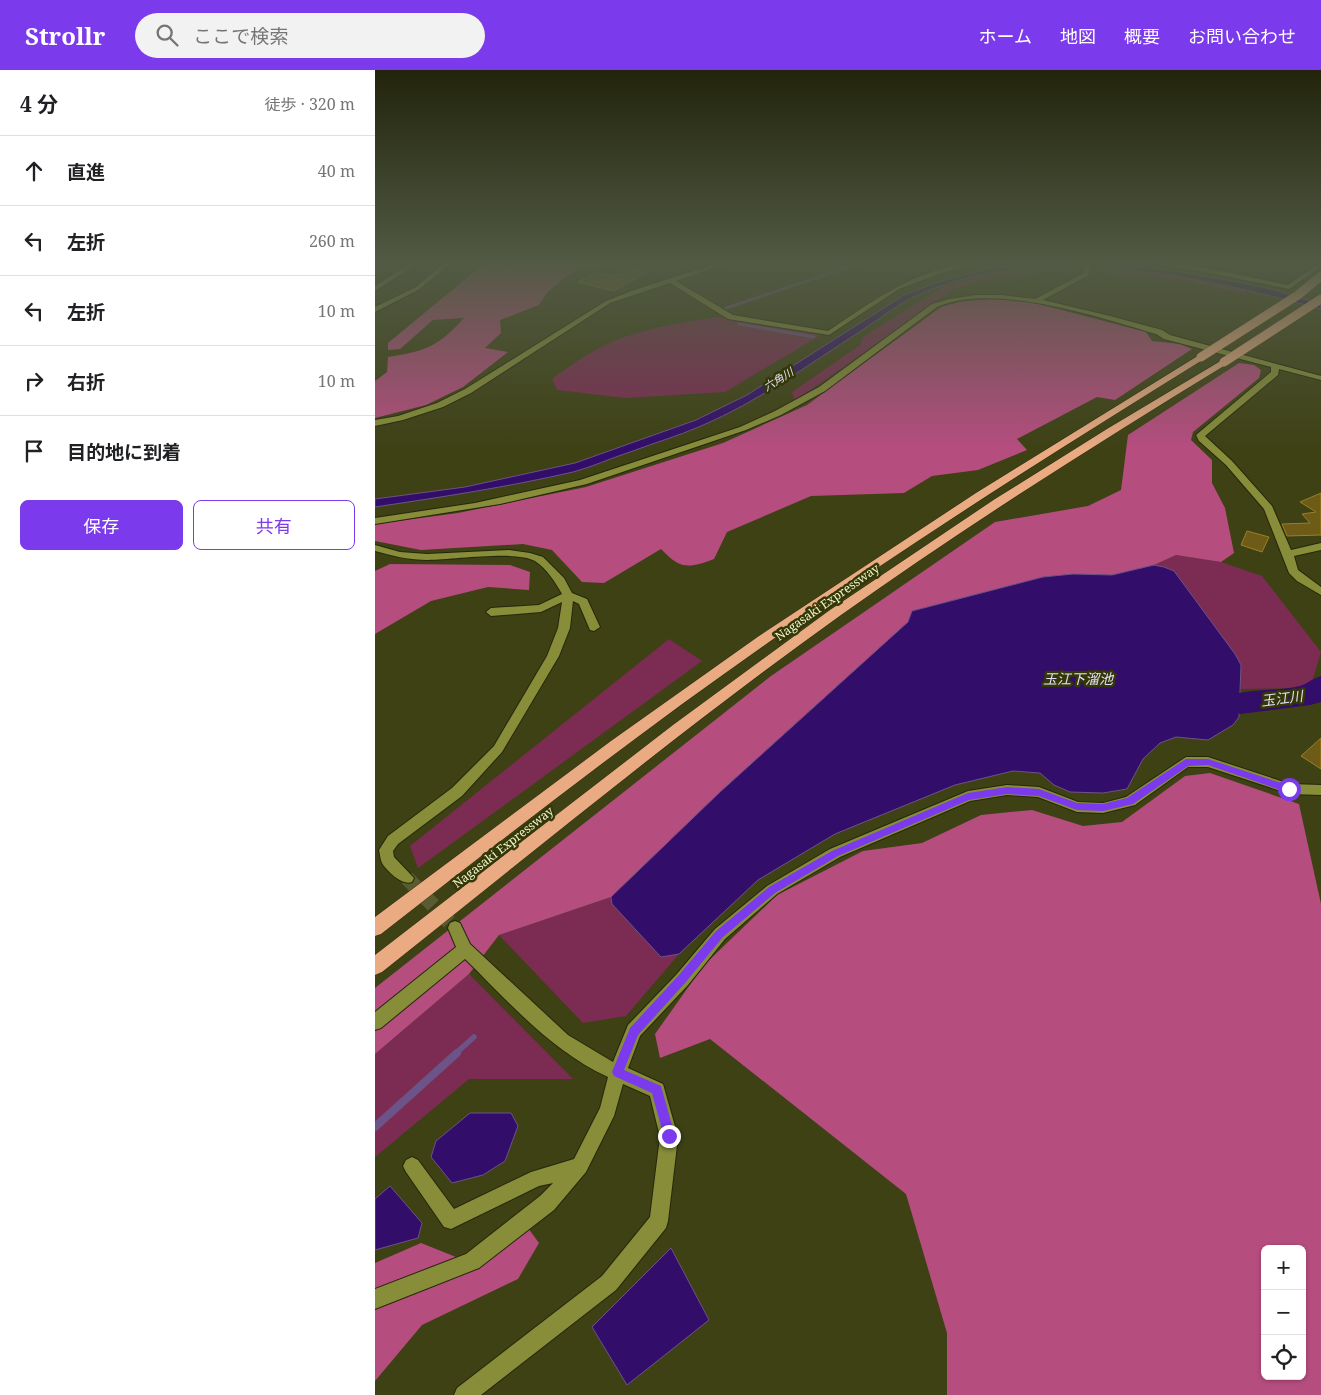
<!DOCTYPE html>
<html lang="ja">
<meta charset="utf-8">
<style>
body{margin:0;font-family:"Noto Serif","Noto Sans JP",serif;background:#f2f2f2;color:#202124}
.controls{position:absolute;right:15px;bottom:15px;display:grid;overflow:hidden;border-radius:8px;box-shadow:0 1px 4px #0004}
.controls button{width:45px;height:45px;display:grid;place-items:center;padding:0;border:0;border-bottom:1px solid #e0e0e0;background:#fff;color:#202124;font:25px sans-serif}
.stop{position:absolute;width:15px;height:15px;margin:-11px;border:4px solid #7c3aed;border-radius:50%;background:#fff}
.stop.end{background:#7c3aed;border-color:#fff;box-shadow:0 1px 5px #0008}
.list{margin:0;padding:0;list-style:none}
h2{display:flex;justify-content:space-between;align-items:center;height:65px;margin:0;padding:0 20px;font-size:21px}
h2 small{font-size:16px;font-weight:400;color:#757577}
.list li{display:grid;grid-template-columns:32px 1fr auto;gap:15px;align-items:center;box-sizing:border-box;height:70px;padding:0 20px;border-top:1px solid #e0e0e0}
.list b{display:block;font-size:19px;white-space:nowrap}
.list em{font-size:16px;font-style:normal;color:#757577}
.actions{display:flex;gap:10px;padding:15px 20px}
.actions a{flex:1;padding:11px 0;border:1px solid #7c3aed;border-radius:8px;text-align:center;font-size:18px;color:#7c3aed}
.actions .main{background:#7c3aed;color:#fff}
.icon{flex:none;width:28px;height:28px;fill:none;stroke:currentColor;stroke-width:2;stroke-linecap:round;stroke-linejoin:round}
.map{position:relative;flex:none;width:946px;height:1325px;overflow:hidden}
header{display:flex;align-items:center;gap:30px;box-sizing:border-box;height:70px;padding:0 25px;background:#7c3aed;color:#fff}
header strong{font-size:24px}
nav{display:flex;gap:28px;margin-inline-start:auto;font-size:18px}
.search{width:350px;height:45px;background:#f2f2f2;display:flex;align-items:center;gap:12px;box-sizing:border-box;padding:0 18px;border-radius:28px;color:#757577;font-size:19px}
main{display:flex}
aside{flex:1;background:#fff}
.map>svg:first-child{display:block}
</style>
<header>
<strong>Strollr</strong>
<div class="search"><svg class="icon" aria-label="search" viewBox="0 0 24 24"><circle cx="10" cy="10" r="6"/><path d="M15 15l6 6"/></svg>ここで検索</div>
<nav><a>ホーム</a><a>地図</a><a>概要</a><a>お問い合わせ</a></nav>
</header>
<main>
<aside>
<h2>4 分<small>徒歩 · 320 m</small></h2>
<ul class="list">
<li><svg class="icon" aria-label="ahead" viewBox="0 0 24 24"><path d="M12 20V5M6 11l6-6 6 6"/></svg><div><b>直進</b></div><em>40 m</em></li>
<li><svg class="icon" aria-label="left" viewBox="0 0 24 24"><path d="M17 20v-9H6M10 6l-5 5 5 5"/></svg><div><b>左折</b></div><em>260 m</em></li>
<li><svg class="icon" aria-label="left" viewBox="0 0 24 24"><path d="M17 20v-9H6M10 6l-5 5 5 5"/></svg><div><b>左折</b></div><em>10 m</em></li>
<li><svg class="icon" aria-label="right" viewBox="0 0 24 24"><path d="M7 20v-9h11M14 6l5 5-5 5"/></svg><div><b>右折</b></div><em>10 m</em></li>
<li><svg class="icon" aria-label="arrive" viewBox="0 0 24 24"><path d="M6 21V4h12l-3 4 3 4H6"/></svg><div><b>目的地に到着</b></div></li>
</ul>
<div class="actions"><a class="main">保存</a><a>共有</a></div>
</aside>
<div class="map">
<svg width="946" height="1325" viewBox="0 0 946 1325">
<rect width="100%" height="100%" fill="#3e4114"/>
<g fill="#7c2c53">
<polygon points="666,196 697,196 698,201 668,202 611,210 578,220 420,331 417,322 485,275 488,267 569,216 608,205"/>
<polygon points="732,199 797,205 873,220 870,224 814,212 732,203"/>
<path d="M343 247 446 265 350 322 250 328 182 320 177 309C188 301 200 292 212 285 252 260 298 254 343 247Z"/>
<polygon points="801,485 846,492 887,506 946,582 937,612 922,618 865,619 866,595 779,495"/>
<polygon points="294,569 327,591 43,798 35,776"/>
<polygon points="236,827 237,834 286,887 304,884 251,946 208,953 124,865"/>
<polygon points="94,904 198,1009 94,1009 0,1087 0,984"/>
</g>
<g fill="#b54d7f" fill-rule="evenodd">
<path d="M111 192H242L241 194 216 199 207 198 191 206 172 223 164 235 125 250 126 263 110 278 133 282 88 317 51 335 0 348V311L12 302 13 287C50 281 63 277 89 248L58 250 25 279 13 280V273Z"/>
<path d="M618 229 652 231 771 262 777 271 805 274 817 279 740 330 722 327 642 369 652 380 603 400 557 406 529 423 436 426 352 462 339 489C313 499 305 499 286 479L229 513 207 512 177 480 148 474 46 480 0 471V454L83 443 211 417 348 373 432 335 566 237 588 231Z"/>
<polygon points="864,293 879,295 886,300 884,308 818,362 816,370 837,390 837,413 850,438 859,483 846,492 801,485 779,495 737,505 698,504 668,507 537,541 533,552 344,723 236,827 124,865 94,904 0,984 0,918 396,606 620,452 713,436 746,420 753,365"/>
<polygon points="15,494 135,495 155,502 154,520 113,517 56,531 0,564 0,501"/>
<path d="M835 703 924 734 946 834V1325H572V1263L531 1124 335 969 285 988 280 964 329 895 402 825 488 781 547 773 606 745 657 740 708 756 747 752 810 706ZM890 1179H927V1306H890Z"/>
<polygon points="153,1158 164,1173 143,1209 47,1255 0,1311 0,1193 46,1173 81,1187"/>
</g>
<g fill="#320d6a" stroke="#6c5388">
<path d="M664 192C733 191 804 200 872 214 897 218 922 227 946 234V239C822 206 659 168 537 228 519 237 503 250 486 261 434 294 383 332 326 356 303 366 279 373 255 382 236 388 217 397 198 402 133 417 67 427 0 437V429L90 417 200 393 321 350 372 325 529 225 563 212 604 201Z"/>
<polygon points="779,495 789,497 799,501 860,584 866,595 864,647 858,655 833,670 801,667 785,673 768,689 752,719 728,723 695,722 679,715 665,703 638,701 580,715 460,764 383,810 304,884 286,887 237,834 236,827 344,723 533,552 537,541 668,507 698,504 737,505"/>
<polygon points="95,1043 136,1043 143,1056 130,1091 108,1105 77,1113 56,1087 61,1071"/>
<polygon points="15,1116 47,1153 43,1168 0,1180 0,1129"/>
<polygon points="296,1178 334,1250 252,1315 217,1257"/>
</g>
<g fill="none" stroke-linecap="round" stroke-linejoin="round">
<g stroke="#6c5388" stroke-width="3">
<polyline points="824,195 830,192"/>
<polyline points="351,238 489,192"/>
<polyline points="364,254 439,267"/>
</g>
<polyline stroke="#6c5388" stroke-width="5.5" points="80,984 99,967"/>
<polyline stroke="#6c5388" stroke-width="8" points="0,1057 82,983"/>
<path fill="#320d6a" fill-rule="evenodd" d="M946 606V632L935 635 865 644 855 641 850 633 855 625C878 619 902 621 925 616 932 614 938 608 946 606Z"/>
</g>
<g fill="#6e5b17" stroke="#998027">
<polygon points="270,197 272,202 239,221 203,212 221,202 240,206"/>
<polygon points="946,423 946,465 912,466 907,454 935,453 927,444 941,442 925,432"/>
<polygon points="872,461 894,467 887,482 866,475"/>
<polygon points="946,668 946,699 926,686"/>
</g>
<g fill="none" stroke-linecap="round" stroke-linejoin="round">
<polyline stroke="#595c30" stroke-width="15" stroke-dasharray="15 8" stroke-linecap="butt" points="32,808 80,858"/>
<g stroke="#25270c" stroke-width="2">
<g id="minor">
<polygon points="37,192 45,192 0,221 0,216"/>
<polygon points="70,192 77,192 45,219 0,242 0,237 41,217"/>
<path d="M346 192H356L301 211 358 245 453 261C501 229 550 192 611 192L567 203 524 219 454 265 353 249 295 213 235 233 96 323 68 337 28 350 0 356V350L23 346 62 333 90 319 231 231 259 220Z"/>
<path d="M709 192H715L714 205 668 230 735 246 787 260 795 265 946 306V310L904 299 903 305 830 366 857 391 897 436 916 480 946 473V480L919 486 923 500 946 517V525L922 511 914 503 889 439 851 395 824 371 821 365 896 302V297L789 269 781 264C723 247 620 212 562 237L450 321 406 345 371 360 212 414 125 434 0 454V448L100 433 205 410 365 357 400 341 444 317 557 234 574 229 601 225H627L660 229 709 203Z"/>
<path d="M765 192C815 192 864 205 913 215L944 193 946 192V197L914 219 819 200Z"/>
<path d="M0 475 25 482 52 484 134 480 155 483 168 487 189 508 197 523 212 529 225 557 219 561 215 560 204 534 198 531 195 558 184 586 127 682 87 726 23 774 18 781 19 787 39 808 37 812C27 816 12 801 7 793 5 789 5 784 4 780L13 766 77 718 119 676 172 586 183 558 187 532 166 542 116 546 111 542 116 538 164 535 187 524C181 513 171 498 160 491 141 480 78 490 53 490 34 490 18 486 0 481Z"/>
<path d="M811 687H833L915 714 946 715V725L915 724 833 697H813L760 735 728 743 702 742 663 727 632 725 595 731 465 787 402 824 350 869 313 915 265 966 253 998 288 1014 303 1067 293 1151 291 1158 241 1220 106 1325H79L82 1318 227 1206 275 1147 285 1067 275 1026 248 1014 239 1046 211 1102 179 1140 104 1198 0 1239V1219L91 1184 165 1126 178 1113 164 1116 76 1159 69 1157 31 1102 28 1096 31 1090 37 1087 43 1090 79 1139 156 1102 199 1089 225 1038 233 1007C176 981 134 932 90 889L6 958 0 960V942L81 877 73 858 75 853 80 851 85 853 95 874 193 965 238 992 253 955 301 905 340 859 392 816 455 779 593 721 632 715 664 717 703 732 728 733 751 727Z"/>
</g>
</g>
<g stroke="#25270c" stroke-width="1">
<g id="highway">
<path d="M826 284 829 285V289C682 380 535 473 394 572 261 665 134 764 6 864L0 866V847L236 671 384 566 601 423Z"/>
<path d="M849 289 854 292 852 294C721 374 591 456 466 545 308 658 158 782 7 902L0 905V885L298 655 455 540 620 429 732 359Z"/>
</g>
</g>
<use href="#minor" fill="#878d38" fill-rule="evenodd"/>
<use href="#highway" fill="#eaaa82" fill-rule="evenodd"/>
<g stroke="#25270c" stroke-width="9" stroke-linecap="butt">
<g id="highway-bridge">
<polyline points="826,287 923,225 946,206"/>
<polyline points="849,292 946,229"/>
</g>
</g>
<use href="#highway-bridge" stroke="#eaaa82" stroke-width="9"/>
</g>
<linearGradient id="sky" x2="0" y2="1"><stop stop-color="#22240b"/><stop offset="0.51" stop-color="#525a45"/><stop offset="1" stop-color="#525a45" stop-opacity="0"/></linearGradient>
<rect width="946" height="378" fill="url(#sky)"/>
<polygon fill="#7c3aed" points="811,689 833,689 918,717 919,719 914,723 833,695 813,696 758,734 728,741 702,740 664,726 632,724 594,730 463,786 400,823 348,867 310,913 263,965 249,1000 286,1016 300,1066 298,1071 294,1072 290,1071 277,1023 239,1006 237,1002 255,958 303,906 341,861 394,817 457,781 593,723 632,717 664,719 702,733 728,734 752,728"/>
<g text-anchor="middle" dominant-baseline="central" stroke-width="5" stroke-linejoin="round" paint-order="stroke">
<g font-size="11" font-style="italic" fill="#e3dff9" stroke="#343707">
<text transform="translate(403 309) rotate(-32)">六角川</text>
</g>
<g font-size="12" fill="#f2f7cd" stroke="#343707">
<text transform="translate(452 532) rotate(-35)">Nagasaki Expressway</text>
<text transform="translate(128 777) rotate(-38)">Nagasaki Expressway</text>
</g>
<g font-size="14" font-style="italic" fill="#e3dff9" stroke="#343707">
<text x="703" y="608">玉江下溜池</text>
<text transform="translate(907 628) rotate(-7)">玉江川</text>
</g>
</g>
</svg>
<div class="controls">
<button>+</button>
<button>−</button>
<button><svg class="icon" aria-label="locate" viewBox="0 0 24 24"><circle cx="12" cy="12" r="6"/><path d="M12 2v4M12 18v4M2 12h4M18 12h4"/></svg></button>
</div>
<div class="stop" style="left:914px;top:719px"></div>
<div class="stop end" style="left:294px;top:1066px"></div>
</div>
</main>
